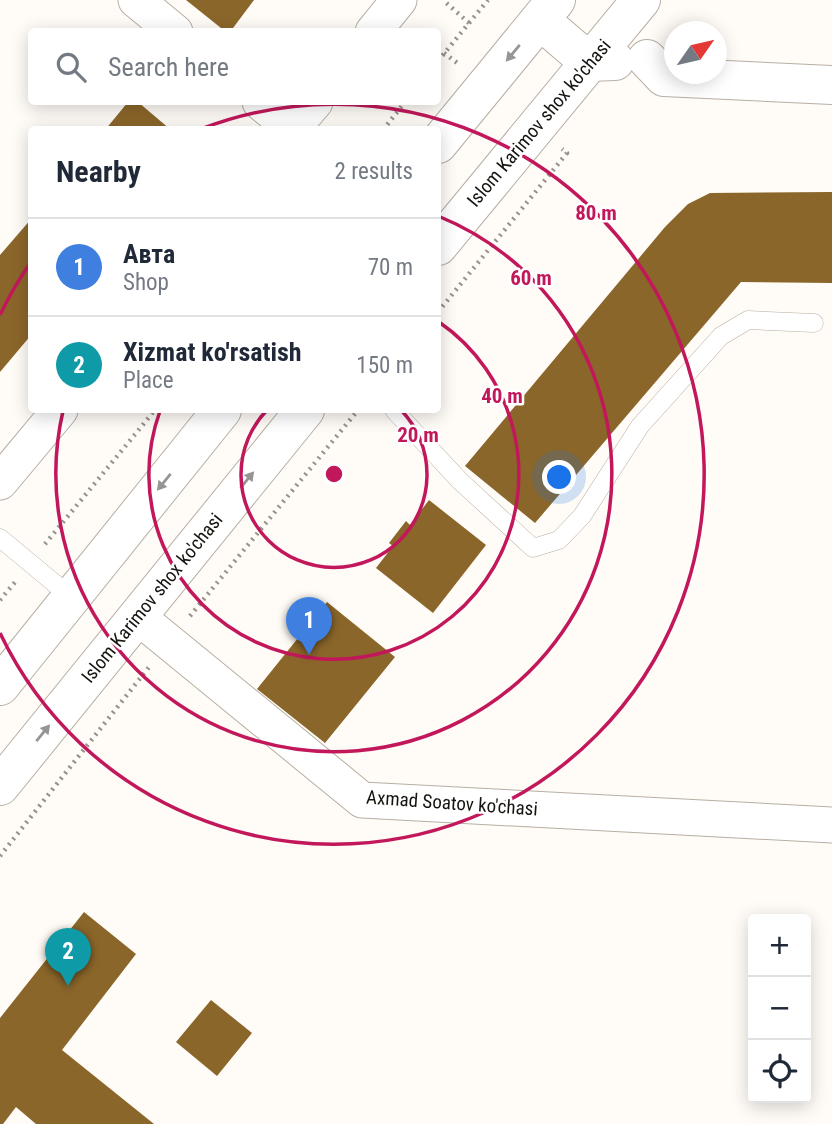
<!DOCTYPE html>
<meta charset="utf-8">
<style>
body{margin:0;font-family:"Roboto Condensed",sans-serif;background:#f6f6f7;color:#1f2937}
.controls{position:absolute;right:21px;bottom:21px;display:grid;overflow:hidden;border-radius:7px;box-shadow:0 4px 18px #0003}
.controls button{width:63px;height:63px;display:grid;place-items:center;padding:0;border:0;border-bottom:2px solid #e0e1e3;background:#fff;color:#1f2937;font:35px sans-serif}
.compass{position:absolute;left:664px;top:21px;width:63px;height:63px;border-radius:50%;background:#fff;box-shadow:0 4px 18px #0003;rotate:56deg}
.you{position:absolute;left:560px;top:478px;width:24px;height:24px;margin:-18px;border:5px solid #fff;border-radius:50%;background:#1a73e8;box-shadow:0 0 0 10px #1a73e833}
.badge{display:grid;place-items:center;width:46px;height:46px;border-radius:50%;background:#9051c7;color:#fff;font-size:23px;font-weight:700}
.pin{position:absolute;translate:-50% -58px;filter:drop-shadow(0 2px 4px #0008)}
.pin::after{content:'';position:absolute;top:37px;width:24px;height:21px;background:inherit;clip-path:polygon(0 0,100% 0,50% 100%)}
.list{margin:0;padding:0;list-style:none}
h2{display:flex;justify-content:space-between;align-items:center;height:91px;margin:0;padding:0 28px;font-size:30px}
h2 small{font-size:23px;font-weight:400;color:#747a83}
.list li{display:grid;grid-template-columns:46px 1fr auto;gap:21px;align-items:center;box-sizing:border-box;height:98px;padding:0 28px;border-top:2px solid #e0e1e3}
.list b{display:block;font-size:26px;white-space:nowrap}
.list p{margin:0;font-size:23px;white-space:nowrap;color:#747a83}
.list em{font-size:23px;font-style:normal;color:#747a83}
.icon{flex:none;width:38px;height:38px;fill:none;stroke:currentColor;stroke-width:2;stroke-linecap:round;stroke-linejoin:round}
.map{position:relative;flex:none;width:832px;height:1124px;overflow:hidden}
.search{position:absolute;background:#fff;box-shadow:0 4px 18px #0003;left:28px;top:28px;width:413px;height:77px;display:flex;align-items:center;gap:18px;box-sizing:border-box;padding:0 24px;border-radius:7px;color:#747a83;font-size:26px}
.panel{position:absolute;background:#fff;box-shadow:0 4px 18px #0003;left:28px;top:126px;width:413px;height:287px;border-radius:7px}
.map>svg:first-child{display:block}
</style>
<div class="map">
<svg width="832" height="1124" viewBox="0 0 832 1124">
<rect width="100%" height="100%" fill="#fffbf6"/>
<g fill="#8b662a">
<polygon points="186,0 254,0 230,32 226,32"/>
<polygon points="128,102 138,102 171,130 105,130"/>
<polygon points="832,192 832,283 741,282 535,523 465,466 665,227 688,204 710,193"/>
<polygon points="32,218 32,334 0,372 0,255"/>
<polygon points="429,500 486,545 433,613 376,568 393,546 389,543 406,521 410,525"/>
<polygon points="327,602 395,657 325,743 257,689"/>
<polygon points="84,912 136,954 62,1050 154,1124 36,1124 16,1107 3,1124 0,1124 0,1018"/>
<polygon points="211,1000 252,1033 217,1076 176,1042"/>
</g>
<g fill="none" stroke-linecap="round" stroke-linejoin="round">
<g stroke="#b7afa3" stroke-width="19">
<g id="lane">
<polyline points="394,410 460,481 533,548 559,540 582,516 640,426 721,336 748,320 814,323"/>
<polyline points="0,538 71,597"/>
</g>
</g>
<g stroke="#b7afa3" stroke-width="37">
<g id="street">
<polyline points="136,0 175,32"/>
<polyline points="373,32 399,0"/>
<polyline points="260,102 292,128"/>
<polyline points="291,130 315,102"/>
<polyline points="0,482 60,410"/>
<polyline points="137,616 362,800 832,825"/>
</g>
</g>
<g stroke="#b7afa3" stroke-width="40">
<g id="secondary">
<polyline points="540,20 589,62 615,61"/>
<polyline points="647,59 664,77 832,85"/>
<polyline points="438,144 556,0"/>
<polyline points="438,246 641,0"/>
<polyline points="0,686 222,410"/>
<polyline points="0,786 305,410"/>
</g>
</g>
<g stroke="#95928d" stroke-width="4.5" stroke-dasharray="2 5" stroke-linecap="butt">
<polyline points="469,23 488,0"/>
<polyline points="444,53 460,65"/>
<polyline points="438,61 469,23 443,0"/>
<polyline points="383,130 405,102"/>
<polyline points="438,312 567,153 562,149"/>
<polyline points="45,544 155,410"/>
<polyline points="0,600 16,581"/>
<polyline points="190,616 358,410"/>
<polyline points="0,856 149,667"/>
</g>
<use href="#lane" stroke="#fff" stroke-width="18"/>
<use href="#street" stroke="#fff" stroke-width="35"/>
<use href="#secondary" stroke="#fff" stroke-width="38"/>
</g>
<defs><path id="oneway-solid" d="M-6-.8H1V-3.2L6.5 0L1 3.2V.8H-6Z" transform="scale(1.75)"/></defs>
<g fill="#969593">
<use href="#oneway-solid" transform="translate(513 53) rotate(130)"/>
<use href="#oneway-solid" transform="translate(247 480) rotate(-51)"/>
<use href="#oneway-solid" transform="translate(164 482) rotate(129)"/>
<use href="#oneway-solid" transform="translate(43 733) rotate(-51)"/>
</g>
<g fill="none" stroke="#c2185b" stroke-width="3.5">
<path d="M401 410A93 93 0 1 1 267 410"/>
<path d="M439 322A185 185 0 1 1 160 411"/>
<path d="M438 216A278 278 0 1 1 63 411"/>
<path d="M0 315A370 370 0 0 1 31 262M201 129A370 370 0 1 1 0 633"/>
</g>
<g text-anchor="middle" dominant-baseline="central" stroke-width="5" stroke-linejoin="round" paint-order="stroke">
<g font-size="19" fill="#16140f" stroke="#fff">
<text transform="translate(539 123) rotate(-50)">Islom Karimov shox ko'chasi</text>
<text transform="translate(152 598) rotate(-51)">Islom Karimov shox ko'chasi</text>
<text transform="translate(452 803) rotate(4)">Axmad Soatov ko'chasi</text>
</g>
</g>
<circle cx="334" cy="474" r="10" fill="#c2185b" stroke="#fff" stroke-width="3.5"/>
<g font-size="21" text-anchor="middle" font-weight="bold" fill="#c2185b" stroke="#fff" stroke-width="5" stroke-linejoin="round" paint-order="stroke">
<text x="596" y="220">80 m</text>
<text x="531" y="285">60 m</text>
<text x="502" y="403">40 m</text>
<text x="418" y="442">20 m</text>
</g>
</svg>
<div class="controls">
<button>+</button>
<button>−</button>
<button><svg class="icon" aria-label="locate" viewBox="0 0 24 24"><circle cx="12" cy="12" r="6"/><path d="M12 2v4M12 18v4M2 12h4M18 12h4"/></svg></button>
</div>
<svg class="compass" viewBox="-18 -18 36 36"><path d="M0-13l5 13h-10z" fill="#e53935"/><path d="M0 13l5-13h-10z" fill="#747a83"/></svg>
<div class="you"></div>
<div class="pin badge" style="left:309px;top:655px;background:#3f7fe0">1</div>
<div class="pin badge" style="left:68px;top:986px;background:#0f9aa8">2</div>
<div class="search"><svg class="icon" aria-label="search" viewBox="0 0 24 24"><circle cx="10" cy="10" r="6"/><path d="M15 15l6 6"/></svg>Search here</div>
<section class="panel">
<h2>Nearby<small>2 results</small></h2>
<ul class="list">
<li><span class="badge" style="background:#3f7fe0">1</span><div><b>Авта</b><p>Shop</p></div><em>70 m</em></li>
<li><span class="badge" style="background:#0f9aa8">2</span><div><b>Xizmat ko'rsatish</b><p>Place</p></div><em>150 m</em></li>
</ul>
</section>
</div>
